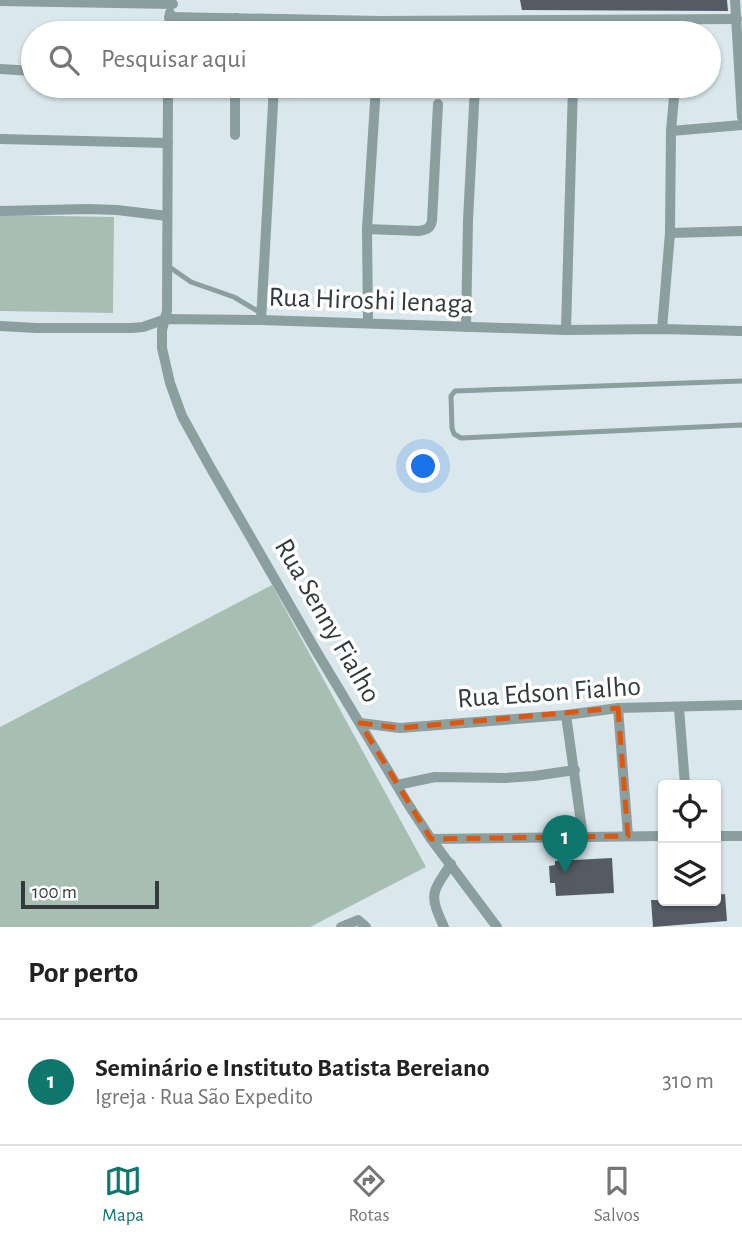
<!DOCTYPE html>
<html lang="pt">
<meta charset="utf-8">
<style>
body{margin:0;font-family:"Alegreya Sans",sans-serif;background:#f6f6f6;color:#222}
.controls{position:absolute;right:21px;bottom:21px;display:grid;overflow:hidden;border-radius:7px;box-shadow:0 2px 5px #0004}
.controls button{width:63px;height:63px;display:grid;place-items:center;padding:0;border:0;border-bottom:2px solid #e0e0e0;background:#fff;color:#222;font:35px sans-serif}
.scale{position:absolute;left:21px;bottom:18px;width:138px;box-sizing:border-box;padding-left:7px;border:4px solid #353a3c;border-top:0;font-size:19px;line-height:24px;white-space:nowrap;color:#353a3c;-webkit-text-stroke:5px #fff;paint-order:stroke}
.you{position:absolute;left:424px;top:467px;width:24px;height:24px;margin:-18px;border:5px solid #fff;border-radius:50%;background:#1a73e8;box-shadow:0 0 0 10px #1a73e833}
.badge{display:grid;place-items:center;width:46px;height:46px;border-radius:50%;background:#0f766e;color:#fff;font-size:23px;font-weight:700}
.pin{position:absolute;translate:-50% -58px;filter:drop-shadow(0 2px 4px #0008)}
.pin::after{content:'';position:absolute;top:37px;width:24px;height:21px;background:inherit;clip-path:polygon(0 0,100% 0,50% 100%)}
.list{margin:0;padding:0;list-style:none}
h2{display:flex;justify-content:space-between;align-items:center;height:91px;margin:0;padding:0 28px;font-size:30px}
h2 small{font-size:23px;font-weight:400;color:#767676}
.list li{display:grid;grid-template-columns:46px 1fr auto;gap:21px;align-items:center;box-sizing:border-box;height:126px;padding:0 28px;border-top:2px solid #e0e0e0}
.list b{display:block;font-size:26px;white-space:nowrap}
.list p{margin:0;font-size:23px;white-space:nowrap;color:#767676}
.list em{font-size:23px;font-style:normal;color:#767676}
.icon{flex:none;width:38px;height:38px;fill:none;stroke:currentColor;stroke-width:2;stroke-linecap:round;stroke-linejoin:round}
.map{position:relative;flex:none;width:742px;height:927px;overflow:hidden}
.search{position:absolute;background:#fff;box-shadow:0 2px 5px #0004;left:21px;right:21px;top:21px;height:77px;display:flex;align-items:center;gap:18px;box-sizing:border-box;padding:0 24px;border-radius:38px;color:#767676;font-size:26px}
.sheet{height:217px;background:#fff}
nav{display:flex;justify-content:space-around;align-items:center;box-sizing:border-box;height:98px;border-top:2px solid #e0e0e0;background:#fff;font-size:19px;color:#767676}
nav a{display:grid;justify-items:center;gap:4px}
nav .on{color:#0f766e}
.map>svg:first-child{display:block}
</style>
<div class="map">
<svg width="742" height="927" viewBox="0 0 742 927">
<rect width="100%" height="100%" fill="#dae7ec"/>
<g fill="#a7bfb3">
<polygon points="0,215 114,217 113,313 0,311"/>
<polygon points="272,585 426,867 310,927 0,927 0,727"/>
</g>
<g fill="#555b64">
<polygon points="520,0 727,0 728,11 522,10"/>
<polygon points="612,858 614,893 556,896 555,883 550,883 549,866 555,865 555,861"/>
<polygon points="725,894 727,921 653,927 651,900 716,901 716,895"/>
</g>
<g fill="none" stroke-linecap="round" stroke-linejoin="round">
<g stroke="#8a9f9e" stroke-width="5">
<polyline points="168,266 191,282 234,297 261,313"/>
<polyline points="742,381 455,391 451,396 452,428 454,434 461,438 742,425"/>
</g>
<g stroke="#8a9f9e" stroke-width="10">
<polyline points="735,0 742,117"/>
<polyline points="0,1 173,4"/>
<polyline points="169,17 380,21 737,19"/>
<polyline points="169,33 170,13"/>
<polyline points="236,33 236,18"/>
<polyline points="0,69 33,71"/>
<polyline points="168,86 167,311 162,330 162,348 170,383 182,416 209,465 315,649 408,804 431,839 497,927"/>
<polyline points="671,131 742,125"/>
<polyline points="235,135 235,86"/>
<polyline points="0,139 168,143"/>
<polyline points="0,211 89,209 117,210 167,216"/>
<path d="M367 229 419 231C426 230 430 229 432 221L438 104"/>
<polyline points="670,233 742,231"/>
<polyline points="261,320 274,86"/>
<polyline points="368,323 367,229 376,86"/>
<polyline points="0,326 36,328 132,328 143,327 166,319 261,320 566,330 662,329 742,331"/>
<polyline points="466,327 468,220 475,86"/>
<polyline points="662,329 670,233 671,131 675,86"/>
<polyline points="566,330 573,86"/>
<polyline points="618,708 628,836"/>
<polyline points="679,708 685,785"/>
<polyline points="566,715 583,837"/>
<polyline points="360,723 400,728 566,715 618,708 742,705"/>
<polyline points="397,785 435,777 506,778 534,776 575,770"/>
<polyline points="716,836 742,836"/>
<polyline points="431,839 663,836"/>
<polyline points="341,927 358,920 366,927"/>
<path d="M444 927C429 894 431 894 451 864"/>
</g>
</g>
<path fill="none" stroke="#df570e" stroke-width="5" stroke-dasharray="14 9" stroke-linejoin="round" d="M618 708 628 836 431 839 360 723 400 728Z"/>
<g text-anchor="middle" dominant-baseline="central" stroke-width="7" stroke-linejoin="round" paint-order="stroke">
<g font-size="28" fill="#353a3c" stroke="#fff">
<text transform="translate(371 301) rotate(2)">Rua Hiroshi Ienaga</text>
<text transform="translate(327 621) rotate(60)">Rua Senny Fialho</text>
<text transform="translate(549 693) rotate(-4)">Rua Edson Fialho</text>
</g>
</g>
</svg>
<div class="controls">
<button><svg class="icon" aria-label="locate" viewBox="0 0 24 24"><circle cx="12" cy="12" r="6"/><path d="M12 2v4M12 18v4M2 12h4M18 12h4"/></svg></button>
<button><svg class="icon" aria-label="layers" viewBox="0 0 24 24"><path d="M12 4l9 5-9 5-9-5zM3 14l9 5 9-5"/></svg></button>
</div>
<div class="scale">100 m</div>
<div class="you"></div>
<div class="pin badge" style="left:565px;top:873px">1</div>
<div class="search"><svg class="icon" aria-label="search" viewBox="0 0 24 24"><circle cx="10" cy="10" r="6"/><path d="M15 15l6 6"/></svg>Pesquisar aqui</div>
</div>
<section class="sheet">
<h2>Por perto<small></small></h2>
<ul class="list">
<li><span class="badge">1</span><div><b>Seminário e Instituto Batista Bereiano</b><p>Igreja · Rua São Expedito</p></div><em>310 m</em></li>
</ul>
</section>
<nav>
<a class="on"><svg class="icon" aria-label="map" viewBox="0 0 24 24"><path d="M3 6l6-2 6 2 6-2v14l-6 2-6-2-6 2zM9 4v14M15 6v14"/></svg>Mapa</a>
<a><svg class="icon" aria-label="directions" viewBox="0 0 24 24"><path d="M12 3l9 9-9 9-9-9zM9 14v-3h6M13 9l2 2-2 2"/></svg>Rotas</a>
<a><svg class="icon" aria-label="saved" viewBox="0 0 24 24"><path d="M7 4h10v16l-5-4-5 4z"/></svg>Salvos</a>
</nav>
